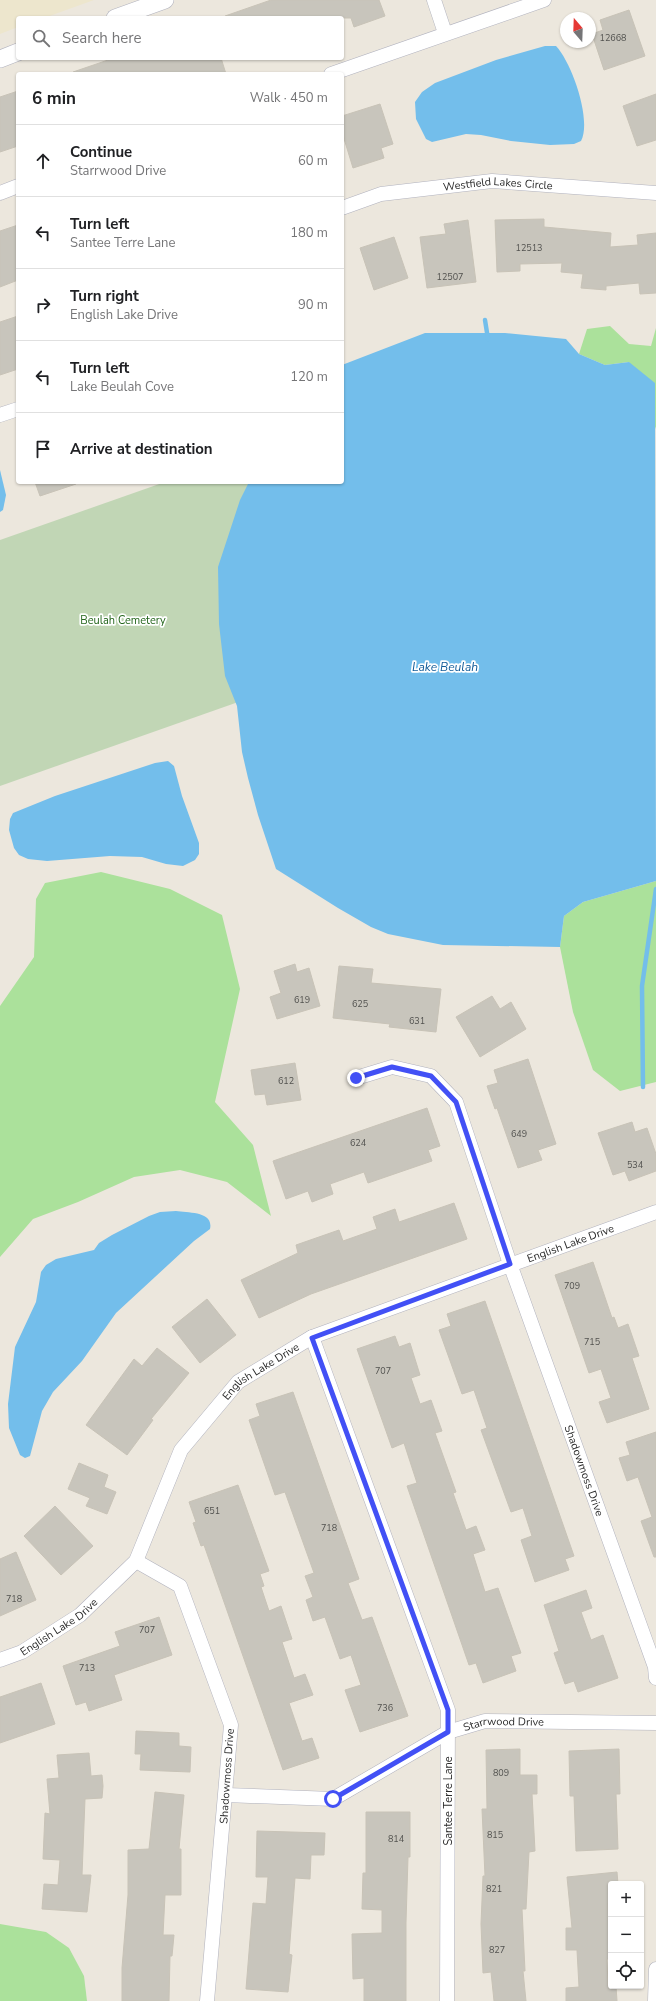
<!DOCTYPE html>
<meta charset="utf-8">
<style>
body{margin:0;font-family:"Nunito Sans",sans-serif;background:#f6f6f6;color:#202124}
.controls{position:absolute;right:12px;bottom:12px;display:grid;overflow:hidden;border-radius:4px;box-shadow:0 1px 3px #0004}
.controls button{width:36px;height:36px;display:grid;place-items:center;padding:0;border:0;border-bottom:1px solid #e0e0e0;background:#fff;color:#202124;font:20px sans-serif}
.compass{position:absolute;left:560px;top:12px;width:36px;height:36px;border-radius:50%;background:#fff;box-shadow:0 1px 3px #0004;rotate:341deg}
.stop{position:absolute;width:12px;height:12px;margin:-9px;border:3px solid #4250f5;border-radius:50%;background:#fff}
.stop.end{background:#4250f5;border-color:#fff;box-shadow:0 1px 4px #0008}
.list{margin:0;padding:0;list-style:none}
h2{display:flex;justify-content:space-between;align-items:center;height:52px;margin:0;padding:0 16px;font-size:17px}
h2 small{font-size:13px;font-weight:400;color:#757577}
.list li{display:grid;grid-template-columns:26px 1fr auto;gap:12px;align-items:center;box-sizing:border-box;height:72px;padding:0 16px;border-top:1px solid #e0e0e0}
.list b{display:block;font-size:15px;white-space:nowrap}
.list p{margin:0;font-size:13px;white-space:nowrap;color:#757577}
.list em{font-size:13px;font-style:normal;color:#757577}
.icon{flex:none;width:22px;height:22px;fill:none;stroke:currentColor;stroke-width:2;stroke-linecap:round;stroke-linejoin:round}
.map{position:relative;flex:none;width:656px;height:2001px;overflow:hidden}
.search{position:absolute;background:#fff;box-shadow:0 1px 3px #0004;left:16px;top:16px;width:328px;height:44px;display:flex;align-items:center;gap:10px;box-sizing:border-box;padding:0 14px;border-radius:4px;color:#757577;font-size:15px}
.panel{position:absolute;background:#fff;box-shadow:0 1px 3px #0004;left:16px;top:72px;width:328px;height:412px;border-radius:4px}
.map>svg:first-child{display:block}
</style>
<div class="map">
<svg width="656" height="2001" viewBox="0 0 656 2001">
<rect width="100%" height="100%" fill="#ece7dd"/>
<polygon fill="#ede6cd" points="0,0 94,0 44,18 18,18 18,27 0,34"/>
<g fill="#abe19b">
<polygon points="610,326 629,344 651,346 656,328 656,429 629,362 605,365 579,354 587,329"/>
<polygon points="101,872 170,889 222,915 240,989 215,1102 253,1145 271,1216 227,1182 180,1170 134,1177 78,1202 33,1219 0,1257 0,1006 34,957 36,899 45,883"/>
<polygon points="656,881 656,1082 620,1091 593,1070 573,1012 560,947 564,916 583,902"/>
<polygon points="0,1924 46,1932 69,1948 84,1976 87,2001 0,2001"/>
</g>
<polygon fill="#c1d6b5" points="165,482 342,482 408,642 0,786 0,540"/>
<g fill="#73beeb">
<path d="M545 46H556C572 63 592 120 581 141L574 144 550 145 511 141 481 135 466 134 432 142 426 139 416 119 415 102 422 92 435 83 496 60Z"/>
<polygon points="425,333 505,333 566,339 579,354 605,365 629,362 655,383 656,881 583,902 564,916 560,947 443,945 388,934 371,927 338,908 276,869 258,815 248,778 242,752 237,706 225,676 219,624 218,567 240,500 249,482 342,482 342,365"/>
<polygon points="0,470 6,495 3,510 0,512"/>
<polygon points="168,761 174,766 182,796 199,843 199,854 195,860 183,866 166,864 142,857 110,856 47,861 28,859 19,855 14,848 9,830 10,819 13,813 55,796 155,763"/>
<path d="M176 1211C188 1213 214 1211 210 1229L194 1241 116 1313 82 1361 53 1392 42 1411 30 1456 25 1458 20 1455 9 1428 8 1404 15 1347 36 1302 41 1272 46 1265 56 1259 94 1250 99 1243 112 1235 149 1216 160 1212Z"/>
</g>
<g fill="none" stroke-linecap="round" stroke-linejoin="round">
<g stroke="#73beeb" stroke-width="4.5">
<polyline points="485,320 488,339"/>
<polyline points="643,1087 642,986 656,889"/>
</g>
</g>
<g fill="#c8c5bc" stroke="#c8c3b7">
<polygon points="271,0 379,0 385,16 354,27 351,18 225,18 225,16"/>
<polygon points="629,10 645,56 604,70 592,34 603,30 600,20"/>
<polygon points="114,58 221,58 226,74 73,74 73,72"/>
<polygon points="18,91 18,146 0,152 0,97"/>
<polygon points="656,94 656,140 637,146 623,106"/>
<polygon points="380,104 393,144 381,148 384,158 353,168 342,132 342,116"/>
<polygon points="544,219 544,227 611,233 610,247 638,245 637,235 656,233 656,293 640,294 639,283 606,286 606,290 581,288 583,274 561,272 562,263 520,264 520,271 497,272 495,220"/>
<polygon points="468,220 476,282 427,288 420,237 446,234 444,224"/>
<polygon points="18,225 18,280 0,287 0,231"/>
<polygon points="394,237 408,278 374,290 360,248"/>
<polygon points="18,316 18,369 0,375 0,322"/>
<polygon points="35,482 75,482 76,484 40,496"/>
<polygon points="295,964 297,972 309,968 320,1006 277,1019 270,997 281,993 274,971"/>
<polygon points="339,966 373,969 371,983 441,989 436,1032 389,1027 390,1024 333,1018"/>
<polygon points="492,996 500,1009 511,1002 526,1029 480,1057 456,1017"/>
<polygon points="528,1059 556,1144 538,1150 542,1160 518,1168 497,1108 495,1109 487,1086 498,1083 494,1070"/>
<polygon points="295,1063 301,1100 267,1105 265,1094 255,1095 251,1070"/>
<polygon points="427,1108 440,1146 428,1150 432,1161 368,1183 364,1172 330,1184 333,1194 312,1202 308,1191 286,1199 273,1161"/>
<polygon points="632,1122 635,1132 647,1128 656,1154 656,1171 629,1181 625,1171 613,1175 598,1133"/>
<polygon points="454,1203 467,1239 311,1294 259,1318 241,1280 298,1253 296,1245 339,1230 343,1241 377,1229 373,1217 395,1209 399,1222"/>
<polygon points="593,1262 612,1318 614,1317 618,1328 628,1324 639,1356 632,1358 649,1409 607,1423 599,1402 611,1398 601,1369 589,1373 555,1275"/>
<polygon points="207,1299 236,1335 200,1363 172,1327"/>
<polygon points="485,1301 574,1556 565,1559 569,1570 535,1582 521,1540 532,1536 523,1508 511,1512 481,1430 487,1428 474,1390 462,1394 439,1330 451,1326 447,1314"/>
<polygon points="395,1336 399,1347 410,1343 420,1375 411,1378 420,1404 431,1400 442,1431 435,1433 456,1492 453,1493 466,1530 476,1526 485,1550 473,1554 485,1592 498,1588 521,1653 511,1656 516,1671 483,1683 476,1663 469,1665 407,1486 417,1483 404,1443 392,1448 357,1349"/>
<polygon points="157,1348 189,1373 151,1419 153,1420 127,1455 86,1425 134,1359 142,1366"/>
<polygon points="293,1392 359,1579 348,1583 362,1620 372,1617 408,1716 360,1732 345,1690 361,1685 351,1655 340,1659 325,1617 313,1621 306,1600 313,1597 305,1576 314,1573 285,1492 275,1495 249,1420 260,1416 256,1404"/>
<polygon points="656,1432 656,1557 654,1557 641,1521 652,1517 638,1477 627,1481 619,1458 630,1455 626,1442"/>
<polygon points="79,1463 108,1475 104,1487 116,1492 107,1514 86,1506 90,1498 68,1489"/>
<polygon points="238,1485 269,1571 260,1574 264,1586 261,1587 269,1611 281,1606 292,1639 282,1642 294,1678 305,1674 313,1695 289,1703 302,1741 312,1738 319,1758 283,1770 204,1545 201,1546 193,1523 196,1522 189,1502"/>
<polygon points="55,1506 93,1546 61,1575 24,1536"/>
<polygon points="16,1552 36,1600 0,1616 0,1559"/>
<polygon points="586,1590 592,1608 581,1612 591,1640 603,1635 618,1678 578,1692 574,1681 565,1684 554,1653 559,1651 544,1605"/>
<polygon points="159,1617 172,1655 114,1675 122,1700 89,1711 86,1702 76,1705 63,1666 120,1646 115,1632"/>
<polygon points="41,1683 55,1724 0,1743 0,1697"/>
<polygon points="136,1731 179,1733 179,1746 191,1747 190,1772 140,1770 141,1754 135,1754"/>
<polygon points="520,1749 520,1775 537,1775 537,1794 532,1794 535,1851 529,1852 526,1909 522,1909 525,1971 523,1971 526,2001 494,2001 491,1972 483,1973 481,1924 483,1876 485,1876 482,1809 487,1809 486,1750"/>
<polygon points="619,1749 620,1794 616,1794 618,1849 576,1851 574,1796 570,1796 569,1751"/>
<polygon points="89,1753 91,1776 102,1775 103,1786 102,1798 85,1799 82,1875 91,1875 87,1912 42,1909 44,1884 58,1885 60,1860 43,1859 45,1813 50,1814 47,1779 59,1778 57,1755"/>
<polygon points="155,1792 184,1795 179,1849 181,1849 181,1895 165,1895 163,1935 174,1935 172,1956 170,1956 169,2001 122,2001 122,1968 128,1895 128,1850 149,1849"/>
<polygon points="366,1812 410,1812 410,1857 408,1857 406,1922 406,2001 364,2001 364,1978 353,1979 352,1934 382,1933 382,1910 362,1909 363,1873 366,1873"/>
<polygon points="257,1831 325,1833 324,1855 311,1855 310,1879 295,1878 289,1954 292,1955 288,1992 246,1989 253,1903 266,1904 268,1877 256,1877"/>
<polygon points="617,1872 618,1884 611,1884 611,1903 608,1903 609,1926 611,1926 611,1959 607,1959 608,1986 616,1986 617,2001 566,2001 566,1988 579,1987 577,1950 566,1950 566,1928 572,1928 567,1877"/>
</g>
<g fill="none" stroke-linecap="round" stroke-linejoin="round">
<g stroke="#b1b2be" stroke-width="15">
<g id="minor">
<polyline points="434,0 445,33"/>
<polyline points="331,74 544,0"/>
<polyline points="0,193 18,186"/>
<path id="s1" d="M342 208 381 194 492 181 656 193"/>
<polyline points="0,415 18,409"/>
<path id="s2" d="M356 1078 392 1067 431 1076 456 1102 510 1264 655 1667 656 1678"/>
<polyline points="312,1337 448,1710 447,2001"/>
<polyline points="136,1561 180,1586 231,1725 207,2001"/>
<path id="s3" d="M0 1660 22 1652 80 1615 136 1561 181 1450 238 1382 312 1337 656 1212"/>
<path id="s4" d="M226 1795 333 1799 448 1732 485 1721 656 1723"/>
<polyline points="655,2001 656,1969"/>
</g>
</g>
<g stroke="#b1b2be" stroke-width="18">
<g id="tertiary">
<polyline points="115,18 165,0"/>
<polyline points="0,59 18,52"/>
</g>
</g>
<use href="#minor" stroke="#fff" stroke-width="14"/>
<use href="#tertiary" stroke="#fff" stroke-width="17"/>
</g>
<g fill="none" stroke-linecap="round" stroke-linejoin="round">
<polyline stroke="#4250f5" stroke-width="5" points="333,1799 448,1732 448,1710 312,1338 510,1264 456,1102 431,1076 392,1067 356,1078"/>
</g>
<g text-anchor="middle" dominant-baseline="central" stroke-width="3.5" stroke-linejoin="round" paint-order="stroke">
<g font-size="9" fill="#52524f">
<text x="613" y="38">12668</text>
<text x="529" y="248">12513</text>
<text x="450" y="277">12507</text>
<text x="302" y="1000">619</text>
<text x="360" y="1004">625</text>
<text x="417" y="1021">631</text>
<text x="286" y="1081">612</text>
<text x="519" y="1134">649</text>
<text x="358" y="1143">624</text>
<text x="635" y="1165">534</text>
<text x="572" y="1286">709</text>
<text x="592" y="1342">715</text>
<text x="383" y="1371">707</text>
<text x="212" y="1511">651</text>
<text x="329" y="1528">718</text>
<text x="14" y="1599">718</text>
<text x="147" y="1630">707</text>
<text x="87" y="1668">713</text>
<text x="385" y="1708">736</text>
<text x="501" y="1773">809</text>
<text x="495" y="1835">815</text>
<text x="396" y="1839">814</text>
<text x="494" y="1889">821</text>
<text x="497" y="1950">827</text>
</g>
<g font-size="11" fill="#2b2b2b" stroke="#fff">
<text stroke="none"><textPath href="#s1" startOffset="159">Westfield Lakes Circle</textPath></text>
<text stroke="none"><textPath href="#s3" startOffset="740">English Lake Drive</textPath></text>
<text stroke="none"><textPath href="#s3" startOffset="403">English Lake Drive</textPath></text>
<text stroke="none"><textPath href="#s2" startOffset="504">Shadowmoss Drive</textPath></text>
<text stroke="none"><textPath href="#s3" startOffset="68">English Lake Drive</textPath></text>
<text stroke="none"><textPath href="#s4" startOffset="297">Starrwood Drive</textPath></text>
<text transform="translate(227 1776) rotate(-86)">Shadowmoss Drive</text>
<text transform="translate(448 1801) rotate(-90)">Santee Terre Lane</text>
</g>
<g font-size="11" fill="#24661c" stroke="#fff">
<text x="123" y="620">Beulah Cemetery</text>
</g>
<g font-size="12" font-style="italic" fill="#115b98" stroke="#fff">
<text x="445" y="667">Lake Beulah</text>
</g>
</g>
</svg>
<div class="controls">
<button>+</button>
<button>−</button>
<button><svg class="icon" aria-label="locate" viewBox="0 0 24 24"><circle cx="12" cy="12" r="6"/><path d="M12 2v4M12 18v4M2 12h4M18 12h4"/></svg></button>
</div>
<svg class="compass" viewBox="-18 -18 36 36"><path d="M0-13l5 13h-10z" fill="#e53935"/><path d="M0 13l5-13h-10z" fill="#757577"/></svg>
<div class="stop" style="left:333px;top:1799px"></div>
<div class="stop end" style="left:356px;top:1078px"></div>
<div class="search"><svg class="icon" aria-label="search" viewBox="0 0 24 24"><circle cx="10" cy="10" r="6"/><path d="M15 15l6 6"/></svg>Search here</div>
<section class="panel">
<h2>6 min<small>Walk · 450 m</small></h2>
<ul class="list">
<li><svg class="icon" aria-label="ahead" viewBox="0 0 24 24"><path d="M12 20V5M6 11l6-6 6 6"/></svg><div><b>Continue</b><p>Starrwood Drive</p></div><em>60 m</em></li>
<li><svg class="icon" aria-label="left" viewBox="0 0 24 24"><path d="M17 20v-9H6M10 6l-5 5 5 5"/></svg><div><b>Turn left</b><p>Santee Terre Lane</p></div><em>180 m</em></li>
<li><svg class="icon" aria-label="right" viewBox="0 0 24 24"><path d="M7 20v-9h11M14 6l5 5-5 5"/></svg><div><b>Turn right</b><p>English Lake Drive</p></div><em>90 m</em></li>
<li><svg class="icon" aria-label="left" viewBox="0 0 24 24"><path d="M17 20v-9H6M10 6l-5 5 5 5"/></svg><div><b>Turn left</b><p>Lake Beulah Cove</p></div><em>120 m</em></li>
<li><svg class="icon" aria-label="arrive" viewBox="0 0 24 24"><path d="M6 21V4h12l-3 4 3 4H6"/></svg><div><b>Arrive at destination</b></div></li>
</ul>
</section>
</div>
